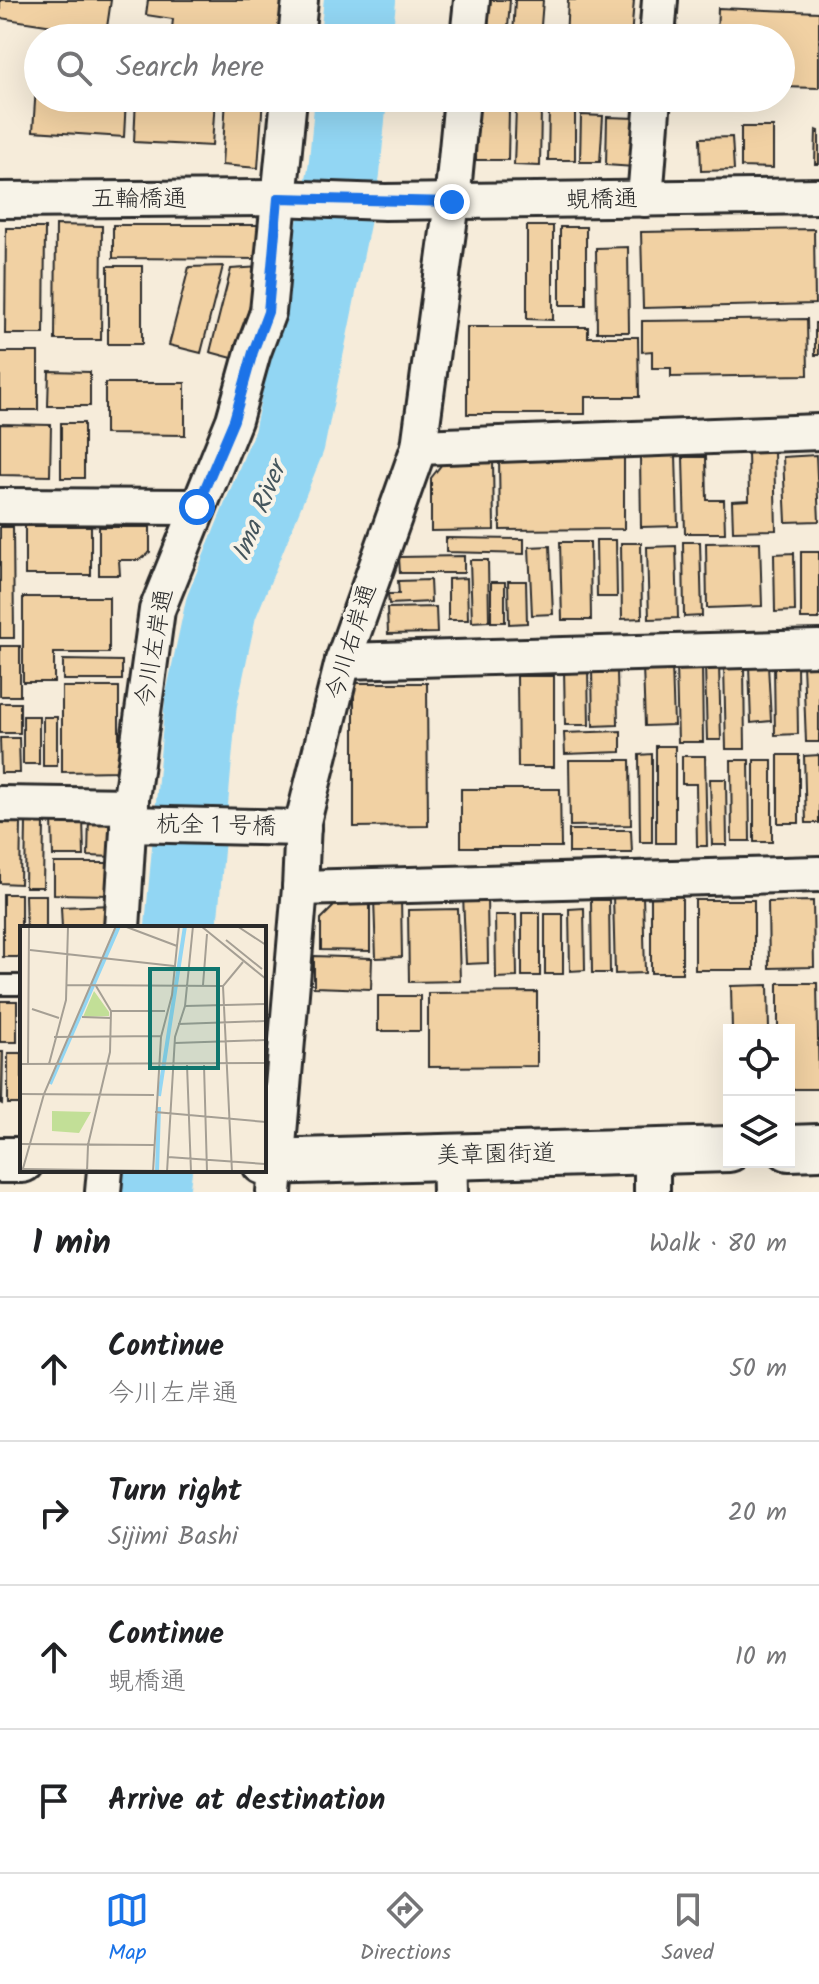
<!DOCTYPE html>
<meta charset="utf-8">
<style>
body{margin:0;font-family:Kalam,"Klee One",sans-serif;background:#f6f6f6;color:#202124}
.controls{position:absolute;right:24px;bottom:24px;display:grid;overflow:hidden;border-radius:0px;box-shadow:0 8px 32px #0002}
.controls button{width:72px;height:72px;display:grid;place-items:center;padding:0;border:0;border-bottom:2px solid #e0e0e0;background:#fff;color:#202124;font:40px sans-serif}
.stop{position:absolute;width:24px;height:24px;margin:-18px;border:6px solid #1a73e8;border-radius:50%;background:#fff}
.stop.end{background:#1a73e8;border-color:#fff;box-shadow:0 2px 8px #0008}
.list{margin:0;padding:0;list-style:none}
h2{display:flex;justify-content:space-between;align-items:center;height:104px;margin:0;padding:0 32px;font-size:34px}
h2 small{font-size:26px;font-weight:400;color:#757577}
.list li{display:grid;grid-template-columns:52px 1fr auto;gap:24px;align-items:center;box-sizing:border-box;height:144px;padding:0 32px;border-top:2px solid #e0e0e0}
.list b{display:block;font-size:30px;white-space:nowrap}
.list p{margin:0;font-size:26px;white-space:nowrap;color:#757577}
.list em{font-size:26px;font-style:normal;color:#757577}
.icon{flex:none;width:44px;height:44px;fill:none;stroke:currentColor;stroke-width:2;stroke-linecap:round;stroke-linejoin:round}
.map{position:relative;flex:none;width:819px;height:1192px;overflow:hidden}
.search{position:absolute;background:#fff;box-shadow:0 8px 32px #0002;left:24px;right:24px;top:24px;height:88px;display:flex;align-items:center;gap:20px;box-sizing:border-box;padding:0 28px;border-radius:44px;color:#757577;font-size:30px}
.sheet{height:680px;background:#fff}
nav{display:flex;justify-content:space-around;align-items:center;box-sizing:border-box;height:112px;border-top:2px solid #e0e0e0;background:#fff;font-size:22px;color:#757577}
nav a{display:grid;justify-items:center;gap:4px}
nav .on{color:#1a73e8}
.map>svg:first-child{display:block}
</style>
<div class="map">
<svg width="819" height="1192" viewBox="0 0 819 1192">
<rect width="100%" height="100%" fill="#f6ecda"/>
<filter id="ink" filterUnits="userSpaceOnUse"><feTurbulence type="fractalNoise" baseFrequency=".0125" numOctaves="2"/><feDisplacementMap in="SourceGraphic" scale="16" xChannelSelector="R" yChannelSelector="G"/><feConvolveMatrix kernelMatrix="1 2 1 2 8 2 1 2 1" color-interpolation-filters="sRGB"/></filter>
<g filter="url(#ink)">
<g fill="none" stroke-linecap="round" stroke-linejoin="round">
<g stroke="#92d6f3" stroke-width="72">
<polyline points="356,38 360,0"/>
<polyline points="181,928 201,702 221,608 289,441 344,172 351,98"/>
<polyline points="153,1192 156,1170"/>
</g>
</g>
<g fill="#f1d1a3" stroke="#2b2b2b" stroke-width="2">
<polygon points="0,0 111,0 106,34 0,18"/>
<polygon points="148,0 282,0 277,38 234,32 233,38 171,38 173,19 146,15"/>
<polygon points="490,0 510,0 508,28 488,27"/>
<polygon points="515,0 543,0 540,38 513,37"/>
<polygon points="568,0 634,0 631,38 566,38"/>
<polygon points="718,8 819,12 819,88 781,87 781,38 717,38"/>
<polygon points="38,57 38,98 126,98 124,137 33,131"/>
<polygon points="136,98 215,98 212,146 134,142"/>
<polygon points="226,98 263,98 258,168 222,165"/>
<polygon points="516,108 541,109 540,166 514,165"/>
<polygon points="477,109 509,109 508,160 476,160"/>
<polygon points="549,109 575,109 575,160 548,160"/>
<polygon points="581,115 603,116 600,162 580,162"/>
<polygon points="607,117 636,118 634,167 606,165"/>
<polygon points="741,127 773,127 773,168 741,167"/>
<polygon points="816,130 819,131 819,164 815,164"/>
<polygon points="732,137 734,170 701,171 700,138"/>
<polygon points="56,225 102,226 101,340 55,340"/>
<polygon points="113,225 262,225 262,259 113,258"/>
<polygon points="527,226 553,226 553,320 527,319"/>
<rect x="560" y="227" width="26" height="78"/>
<polygon points="6,228 45,228 44,334 5,334"/>
<polygon points="814,229 815,304 643,308 641,232"/>
<polygon points="628,247 629,332 597,332 596,248"/>
<rect x="108" y="266" width="34" height="78"/>
<polygon points="223,266 201,353 169,345 189,267"/>
<polygon points="260,267 236,359 210,352 231,269"/>
<polygon points="807,319 808,375 671,377 671,368 652,368 652,351 642,352 642,321"/>
<rect x="815" y="323" width="4" height="32"/>
<polygon points="467,327 588,327 588,337 638,337 639,397 585,397 585,414 467,414"/>
<rect x="0" y="352" width="38" height="58"/>
<polygon points="49,371 90,372 90,406 48,406"/>
<polygon points="105,383 185,383 185,435 105,434"/>
<rect x="61" y="423" width="23" height="55"/>
<polygon points="0,424 51,425 50,476 0,475"/>
<polygon points="774,451 776,530 733,531 732,501 749,500 748,452"/>
<polygon points="676,454 678,526 641,527 640,455"/>
<polygon points="816,455 819,521 786,522 783,457"/>
<polygon points="624,456 624,529 500,530 499,457"/>
<polygon points="683,457 706,457 707,500 724,500 725,533 685,533"/>
<polygon points="446,459 493,459 494,530 431,531 431,478"/>
<rect x="25" y="526" width="66" height="49"/>
<polygon points="0,527 13,527 14,638 0,638"/>
<polygon points="99,527 150,527 150,552 139,560 119,560 120,575 99,575"/>
<polygon points="446,538 524,539 524,554 446,552"/>
<polygon points="596,540 616,540 617,597 597,597"/>
<polygon points="560,542 590,542 591,620 562,620"/>
<polygon points="683,542 700,542 702,616 684,617"/>
<polygon points="760,542 762,606 707,608 706,543"/>
<polygon points="621,543 641,543 642,618 622,619"/>
<polygon points="550,546 553,614 532,615 529,547"/>
<polygon points="676,546 678,618 649,619 647,547"/>
<rect x="801" y="552" width="18" height="67"/>
<polygon points="794,553 795,611 775,612 774,554"/>
<polygon points="464,556 464,573 400,573 399,557"/>
<polygon points="470,560 488,560 489,621 472,622"/>
<polygon points="467,578 468,620 448,620 448,579"/>
<polygon points="430,580 431,602 389,604 388,594 399,594 398,581"/>
<polygon points="508,581 526,581 527,623 509,624"/>
<rect x="491" y="582" width="14" height="40"/>
<polygon points="23,597 109,597 109,653 54,653 54,682 23,682"/>
<polygon points="436,607 437,633 388,634 387,608"/>
<rect x="0" y="646" width="20" height="50"/>
<polygon points="63,660 122,661 122,680 63,680"/>
<polygon points="819,663 819,742 806,742 803,664"/>
<polygon points="672,665 674,725 645,726 643,666"/>
<polygon points="676,665 702,665 703,742 678,742"/>
<polygon points="705,665 719,665 721,740 707,740"/>
<polygon points="724,665 744,665 745,749 726,749"/>
<polygon points="749,665 768,665 771,721 751,723"/>
<polygon points="774,665 797,665 798,734 775,735"/>
<polygon points="564,668 588,668 589,725 565,725"/>
<polygon points="617,668 618,725 593,726 592,669"/>
<polygon points="517,676 554,676 554,767 518,767"/>
<polygon points="354,683 427,683 428,826 354,827"/>
<polygon points="62,687 119,687 119,771 62,772"/>
<rect x="0" y="703" width="20" height="30"/>
<rect x="23" y="716" width="16" height="48"/>
<rect x="43" y="717" width="14" height="49"/>
<polygon points="621,731 621,752 565,754 564,733"/>
<polygon points="0,738 19,738 20,773 1,773"/>
<rect x="656" y="746" width="19" height="97"/>
<polygon points="652,754 652,842 640,842 639,755"/>
<rect x="778" y="755" width="21" height="68"/>
<polygon points="819,755 819,823 806,823 804,756"/>
<polygon points="682,756 705,756 707,846 697,846 696,784 682,784"/>
<polygon points="569,760 630,760 631,825 570,826"/>
<polygon points="731,760 749,760 750,841 732,841"/>
<rect x="754" y="760" width="18" height="82"/>
<polygon points="710,779 726,779 727,845 712,845"/>
<polygon points="461,789 560,789 561,847 461,847"/>
<polygon points="89,816 116,816 115,857 88,856"/>
<polygon points="83,817 84,856 53,856 52,818"/>
<polygon points="0,821 21,822 20,884 0,883"/>
<polygon points="26,822 44,822 43,887 25,887"/>
<polygon points="569,830 631,830 632,853 569,853"/>
<polygon points="54,863 111,863 111,895 54,894"/>
<rect x="3" y="894" width="18" height="63"/>
<polygon points="643,894 645,973 615,974 613,895"/>
<polygon points="25,895 46,895 46,928 26,928"/>
<polygon points="487,895 488,963 466,964 463,896"/>
<rect x="651" y="895" width="31" height="78"/>
<polygon points="401,897 402,957 376,958 374,898"/>
<polygon points="341,899 370,900 370,951 321,950 321,919"/>
<polygon points="591,900 609,900 610,973 592,973"/>
<rect x="695" y="900" width="59" height="70"/>
<polygon points="813,901 814,967 769,968 768,902"/>
<polygon points="113,905 114,928 62,928 61,907"/>
<polygon points="584,908 585,970 570,971 569,909"/>
<polygon points="458,909 460,981 409,982 408,910"/>
<rect x="522" y="913" width="18" height="63"/>
<rect x="545" y="914" width="18" height="60"/>
<polygon points="495,915 516,915 517,977 496,978"/>
<polygon points="314,956 372,958 371,989 314,987"/>
<polygon points="778,983 817,983 819,1089 789,1089 789,1030 778,1030"/>
<polygon points="768,985 769,1030 732,1030 731,986"/>
<polygon points="537,992 537,1066 428,1067 428,993"/>
<rect x="378" y="996" width="42" height="35"/>
<rect x="0" y="1001" width="17" height="41"/>
<polygon points="0,1052 3,1052 2,1104 0,1103"/>
<rect x="8" y="1053" width="14" height="51"/>
</g>
<g fill="none" stroke-linecap="round" stroke-linejoin="round">
<g stroke="#2b2b2b" stroke-width="24">
<polyline id="lane" points="0,985 22,985"/>
</g>
<g stroke="#2b2b2b" stroke-width="40">
<g id="street">
<polyline points="296,38 300,0"/>
<polyline points="468,38 472,0"/>
<polyline points="657,38 660,0"/>
<polyline points="645,199 653,98"/>
<polyline points="0,200 278,198 385,202 819,196"/>
<polyline points="419,447 819,432"/>
<polyline points="0,506 197,507"/>
<polyline points="343,661 819,648"/>
<polyline points="0,804 131,806"/>
<polyline points="128,824 303,828"/>
<polyline points="300,888 819,874"/>
<polyline points="122,928 129,814 157,610 234,420 253,352 268,312 289,98"/>
<polyline points="652,1151 652,1192"/>
<polyline points="449,1156 450,1192"/>
<polyline points="103,1192 105,1170"/>
<polyline points="274,1192 300,888 303,822 343,661 419,447 452,202 462,98"/>
</g>
</g>
<g stroke="#2b2b2b" stroke-width="50">
<g id="secondary">
<polyline points="789,1148 819,1147"/>
<polyline points="0,1160 22,1160"/>
<polyline points="264,1162 729,1149"/>
</g>
</g>
<use href="#lane" stroke="#f7f3e8" stroke-width="18"/>
<use href="#street" stroke="#f7f3e8" stroke-width="34"/>
<use href="#secondary" stroke="#f7f3e8" stroke-width="44"/>
</g>
</g>
<g fill="none" stroke-linecap="round" stroke-linejoin="round" filter="url(#ink)">
<polyline stroke="#1a73e8" stroke-width="10" points="197,507 234,420 253,352 268,312 278,198 452,202"/>
</g>
<g text-anchor="middle" dominant-baseline="central" stroke-width="8" stroke-linejoin="round" paint-order="stroke">
<g font-size="24" fill="#2b2b2b" stroke="#f7f3e8">
<text x="139" y="199">五輪橋通</text>
<text transform="translate(602 200) rotate(-1)">蜆橋通</text>
<text transform="translate(352 642) rotate(-73)">今川右岸通</text>
<text transform="translate(155 648) rotate(-80)">今川左岸通</text>
<text transform="translate(216 826) rotate(1)">杭全１号橋</text>
<text transform="translate(496 1155) rotate(-1)">美章園街道</text>
</g>
<g font-size="26" font-style="italic" fill="#45565d" stroke="#f7f3e8">
<text transform="translate(260 512) rotate(-68)">Ima River</text>
</g>
</g>
<g transform="translate(20 926)">
<rect width="246" height="246" fill="#f6ecda"/>
<path d="M74 65 89 86V90L63 91ZM32 185 71 186 59 207 32 205Z" fill="#c2df97"/>
<path fill="none" stroke="#92d6f3" stroke-width="4" d="M30 158 99 0M139 170 165 0M137 246 139 181"/>
<path fill="none" stroke="#a59f94" stroke-width="2" d="M104 0 157 20M181 0 246 53M217 0 246 19M206 14 242 43M10 24 154 40M47 59 203 60M183 59 187 8M165 80 246 78M12 83 39 92M91 85H145M62 91 91 92M158 98 246 95M34 111 141 110M155 117 246 114M0 138 246 137M8 138 9 0M29 138 46 74 48 0M167 139 171 246M184 139 187 246M0 168 134 169M135 186 246 196M0 218 134 219M148 231 245 238M1 243 147 245M2 246 24 168 96 0M67 246 68 219 90 126 91 85 76 60M133 246 141 111 152 69 159 0M147 246 155 111 165 80 173 0M212 246 203 60 223 36"/>
<path fill="#0f766e" fill-opacity="0.15" stroke="#0f766e" stroke-width="4" d="M130 43H198V142H130Z"/>
<rect width="246" height="246" fill="none" stroke="#2b2b2b" stroke-width="4"/>
</g>
</svg>
<div class="controls">
<button><svg class="icon" aria-label="locate" viewBox="0 0 24 24"><circle cx="12" cy="12" r="6"/><path d="M12 2v4M12 18v4M2 12h4M18 12h4"/></svg></button>
<button><svg class="icon" aria-label="layers" viewBox="0 0 24 24"><path d="M12 4l9 5-9 5-9-5zM3 14l9 5 9-5"/></svg></button>
</div>
<div class="stop" style="left:197px;top:507px"></div>
<div class="stop end" style="left:452px;top:202px"></div>
<div class="search"><svg class="icon" aria-label="search" viewBox="0 0 24 24"><circle cx="10" cy="10" r="6"/><path d="M15 15l6 6"/></svg>Search here</div>
</div>
<section class="sheet">
<h2>1 min<small>Walk · 80 m</small></h2>
<ul class="list">
<li><svg class="icon" aria-label="ahead" viewBox="0 0 24 24"><path d="M12 20V5M6 11l6-6 6 6"/></svg><div><b>Continue</b><p>今川左岸通</p></div><em>50 m</em></li>
<li><svg class="icon" aria-label="right" viewBox="0 0 24 24"><path d="M7 20v-9h11M14 6l5 5-5 5"/></svg><div><b>Turn right</b><p>Sijimi Bashi</p></div><em>20 m</em></li>
<li><svg class="icon" aria-label="ahead" viewBox="0 0 24 24"><path d="M12 20V5M6 11l6-6 6 6"/></svg><div><b>Continue</b><p>蜆橋通</p></div><em>10 m</em></li>
<li><svg class="icon" aria-label="arrive" viewBox="0 0 24 24"><path d="M6 21V4h12l-3 4 3 4H6"/></svg><div><b>Arrive at destination</b></div></li>
</ul>
</section>
<nav>
<a class="on"><svg class="icon" aria-label="map" viewBox="0 0 24 24"><path d="M3 6l6-2 6 2 6-2v14l-6 2-6-2-6 2zM9 4v14M15 6v14"/></svg>Map</a>
<a><svg class="icon" aria-label="directions" viewBox="0 0 24 24"><path d="M12 3l9 9-9 9-9-9zM9 14v-3h6M13 9l2 2-2 2"/></svg>Directions</a>
<a><svg class="icon" aria-label="saved" viewBox="0 0 24 24"><path d="M7 4h10v16l-5-4-5 4z"/></svg>Saved</a>
</nav>
